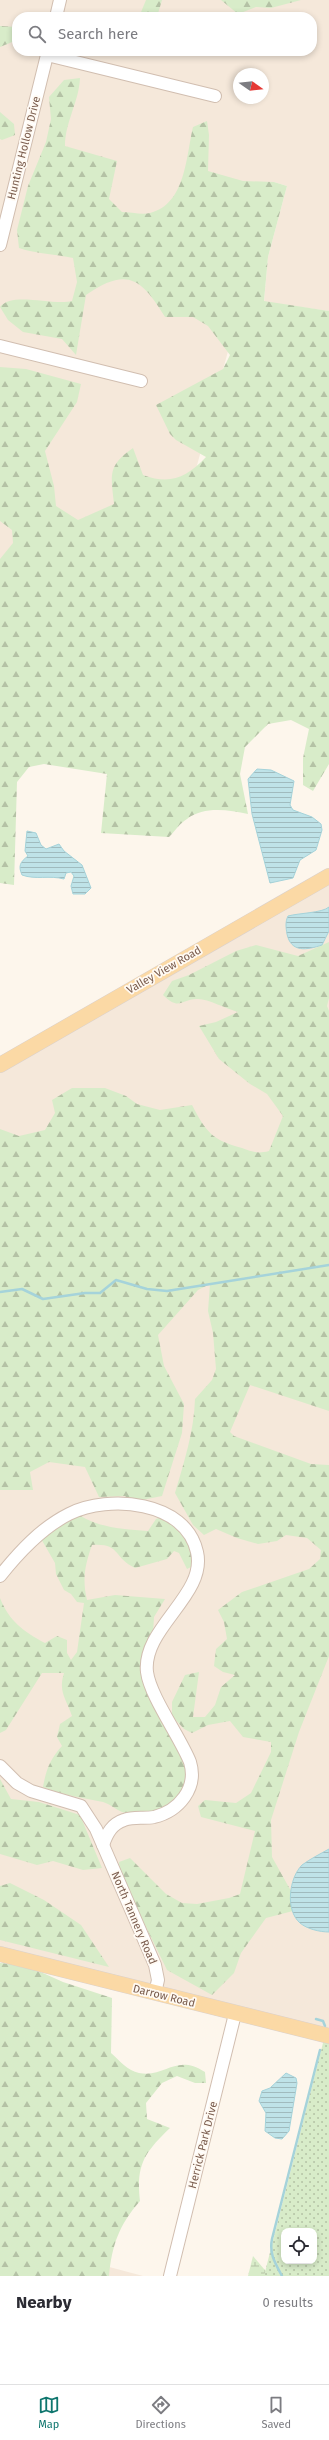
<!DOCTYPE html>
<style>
body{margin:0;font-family:"Fira Sans",sans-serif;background:#f7f7f7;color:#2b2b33}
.controls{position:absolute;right:12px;bottom:12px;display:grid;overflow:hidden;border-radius:8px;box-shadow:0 2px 6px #0003}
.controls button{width:36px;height:36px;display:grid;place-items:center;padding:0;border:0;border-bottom:1px solid #e1e1e2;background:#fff;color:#2b2b33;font:20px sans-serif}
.compass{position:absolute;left:233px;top:68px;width:36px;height:36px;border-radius:50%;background:#fff;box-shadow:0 2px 6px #0003;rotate:104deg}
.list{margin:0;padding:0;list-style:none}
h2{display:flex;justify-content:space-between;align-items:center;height:52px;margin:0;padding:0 16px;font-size:17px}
h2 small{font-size:13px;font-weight:400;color:#7c7c81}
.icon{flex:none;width:22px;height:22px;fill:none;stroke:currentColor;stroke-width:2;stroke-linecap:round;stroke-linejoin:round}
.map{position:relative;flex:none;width:329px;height:2276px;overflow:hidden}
.search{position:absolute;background:#fff;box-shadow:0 2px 6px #0003;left:12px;right:12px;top:12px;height:44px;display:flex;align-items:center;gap:10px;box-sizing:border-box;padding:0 14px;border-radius:16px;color:#7c7c81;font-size:15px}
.sheet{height:108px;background:#fff}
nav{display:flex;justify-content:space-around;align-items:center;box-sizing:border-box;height:56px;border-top:1px solid #e1e1e2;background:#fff;font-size:11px;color:#7c7c81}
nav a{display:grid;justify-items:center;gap:2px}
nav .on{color:#0f766e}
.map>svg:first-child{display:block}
</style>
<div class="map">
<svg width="329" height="2276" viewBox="0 0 329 2276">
<defs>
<pattern id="forest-firs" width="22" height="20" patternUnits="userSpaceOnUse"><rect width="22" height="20" fill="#d8ecc9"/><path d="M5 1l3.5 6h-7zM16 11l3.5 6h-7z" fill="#b4c2a5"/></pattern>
<pattern id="wetland-marsh" width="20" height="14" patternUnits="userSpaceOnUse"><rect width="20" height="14" fill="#d8ecc9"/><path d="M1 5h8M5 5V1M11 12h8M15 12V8" fill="none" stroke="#b4c2a5"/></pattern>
<pattern id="park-dots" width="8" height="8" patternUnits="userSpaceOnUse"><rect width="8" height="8" fill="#d8ecc9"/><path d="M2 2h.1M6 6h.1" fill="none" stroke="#b4c2a5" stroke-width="1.8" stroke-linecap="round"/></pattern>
<pattern id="water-rules" width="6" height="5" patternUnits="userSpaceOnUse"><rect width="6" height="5" fill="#bfe3e8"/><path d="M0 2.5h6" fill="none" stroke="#a0bbbe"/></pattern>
</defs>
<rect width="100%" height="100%" fill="#fdf6ec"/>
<g fill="#f5e8da" fill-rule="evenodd">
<path d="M0 0H329V311L264 302 268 257 287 186 274 182 168 572 0 623ZM17 17H312V51H17ZM239 74H263V98H239Z"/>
<polygon points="329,876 329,2036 0,1948 0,1064"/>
<polygon points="87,2261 143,2276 83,2276"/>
</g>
<g fill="url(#forest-firs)">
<polygon points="146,0 162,0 157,17 139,17"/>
<polygon points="221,0 301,0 271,8 256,7 238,14"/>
<polygon points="0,26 17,27 17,40 0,47"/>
<path d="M80 78C79 102 65 122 65 146L117 161 109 199 122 212C130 212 142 215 150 213 186 204 186 156 193 127L207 121 209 135 208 171 243 181 274 182 287 186 268 257 264 301 329 311V764L313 791 303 785V758L309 729 291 720 268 724 245 747 240 774 248 814C228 810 204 806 187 819 180 823 175 831 169 837L101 833 107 774 44 764 29 767 17 782 14 885 0 883V559L13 543 12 530 0 521V367L26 369 81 384 77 402 45 451 54 486 56 506 78 520 114 504C111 475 107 466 133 448L143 475C170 485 186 478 206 457L176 440 170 434 156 405 223 369 230 355 208 326 193 317H165C141 278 127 267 86 295L76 355 62 339 23 332 8 320 0 307C12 291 53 306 72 301L77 282 73 258C55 254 37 254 19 248L17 230 28 186 46 142 51 119 49 97 64 80Z"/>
<polygon points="0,112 14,124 15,135 2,140 0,139"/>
<path d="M329 942V998L327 1006 329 1011V1411L250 1385 230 1432 234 1436 311 1464 329 1465V1656L299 1732 271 1820 272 1857 291 1891 293 1911 266 1918 241 1953 234 1973 212 1995 167 1970 120 1874 119 1862 130 1858 166 1894 182 1903 197 1904 229 1898 240 1894 255 1831 201 1817 198 1806 205 1800 236 1803 251 1793 271 1752V1742L243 1737 230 1721 208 1725 192 1733 184 1729 172 1716V1702L185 1675 199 1672 193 1717H205L215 1705 221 1687 235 1675 223 1672 214 1666 216 1649 227 1639 224 1622 218 1610 242 1592 309 1569 320 1559 321 1550 307 1538 286 1535 277 1541 258 1544 237 1538 216 1529 204 1535 193 1525 175 1493C184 1462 194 1432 195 1399L212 1380 216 1369 213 1333 208 1311 210 1284 198 1290 158 1335 164 1366 184 1404 182 1433 162 1496 132 1502 125 1496 99 1497 85 1467 49 1462 30 1472 33 1490H0V1129L19 1136 45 1130 55 1113 52 1100 72 1088H105L126 1096 137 1104 160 1110 192 1105C206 1132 212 1140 242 1148 253 1152 258 1154 269 1151L283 1116 267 1094 250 1084 219 1059 199 1026 216 1022 238 1012C227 1009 208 999 198 999 182 998 180 1012 163 995L172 981 189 975 236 951 256 945 298 956Z"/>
<path d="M79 1515C100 1528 123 1529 148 1531L156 1519 163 1516 179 1525 192 1552 193 1566 187 1569 179 1553 174 1551 167 1559 135 1568C113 1558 121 1543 92 1545 85 1565 82 1579 87 1600L115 1595 165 1599 154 1617 153 1634 143 1664 189 1766 182 1797C163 1808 144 1819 122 1812 115 1809 110 1804 103 1802 82 1798 63 1795 43 1787 46 1770 50 1759 62 1746L57 1737 60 1724 72 1716C66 1698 58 1692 64 1673H42L6 1730 0 1733V1598C9 1621 24 1632 45 1643L57 1636 67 1640V1653L71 1660 77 1652 84 1603 77 1602 71 1594 64 1590 56 1574 55 1563 40 1537Z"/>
<polygon points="0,1779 11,1799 39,1802 80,1815 102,1868 83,1870 53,1861 37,1865 0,1854"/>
<polygon points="10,1883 44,1900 81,1925 109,1967 0,1940 0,1886"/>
<path d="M0 1963 25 1965 63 1982 112 1998 111 2053C119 2060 128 2071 139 2073 166 2078 175 2053 205 2072L206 2083H195L177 2076 162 2083 146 2103 147 2119 170 2128C144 2153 136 2165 140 2201 119 2225 112 2245 109 2276H0Z"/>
</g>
<polygon fill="url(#wetland-marsh)" points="253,2256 270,2276 248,2276"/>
<path fill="url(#park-dots)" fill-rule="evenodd" d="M325 2035 329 2036V2276H264ZM284 2231H314V2261H284Z"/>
<g fill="url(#water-rules)" stroke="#a5d3da">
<polygon points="257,769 271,770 294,781 290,805 293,810 312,817 321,824 322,830 316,850 300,860 293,878 270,883 252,814 248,779"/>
<path d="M27 831 36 833 41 845 46 849 59 844 64 851 82 865 91 888 85 894H73L71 886 74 876 71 872 66 873 64 879C50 875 35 880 22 875 18 866 20 862 28 856L25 851Z"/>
<path d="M329 907V931L322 945C307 950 291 953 287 934 286 928 285 922 288 916 299 913 322 913 329 907Z"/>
<path d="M329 1849V1932C320 1932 307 1929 300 1923 285 1910 289 1878 302 1865 310 1859 320 1854 329 1849Z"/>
<polygon points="286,2073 296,2078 297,2083 289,2131 282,2139 275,2138 265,2131 266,2113 259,2101 262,2091 270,2088"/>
</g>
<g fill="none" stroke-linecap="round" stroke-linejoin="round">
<g stroke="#a5d3da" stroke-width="2.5">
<polyline points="0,1292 22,1289 43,1299 85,1293 100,1293 116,1280 147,1289 167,1291 329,1265"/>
<polyline points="316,2019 323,2021 325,2026"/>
<path d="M282 2276C275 2263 269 2254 272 2239L320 2050"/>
</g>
<g stroke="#d1beb0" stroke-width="14">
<g id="minor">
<polyline points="56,17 60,0"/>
<polyline points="47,55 215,96"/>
<polyline points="0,245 48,51"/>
<polyline points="0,346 141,381"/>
<path d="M0 1576C19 1552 41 1528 69 1514 109 1494 186 1501 197 1552 207 1595 142 1628 147 1672 150 1696 180 1737 190 1762 198 1788 179 1811 154 1817 144 1819 134 1816 124 1820 112 1824 107 1833 103 1845"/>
<polyline points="0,1766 17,1783 31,1791 81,1806 96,1829 155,1965 158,1980 155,1993"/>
<polyline points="170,2276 235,2014"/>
</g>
</g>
<g stroke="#dad1cd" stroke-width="16">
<g id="major">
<polyline points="0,1065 329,876"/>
<polyline points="0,1954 329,2036"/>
</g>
</g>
<use href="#minor" stroke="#fff" stroke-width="12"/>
<use href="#major" stroke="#fbd9a5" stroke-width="15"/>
</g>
<g text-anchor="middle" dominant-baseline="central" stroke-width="3.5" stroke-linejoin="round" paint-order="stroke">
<g font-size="11" fill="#7a5c4d" stroke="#fffaf3">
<text transform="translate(24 148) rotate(-76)">Hunting Hollow Drive</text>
<text transform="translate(164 970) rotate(-30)">Valley View Road</text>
<text transform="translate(134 1918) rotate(67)">North Tannery Road</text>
<text transform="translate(164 1996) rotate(14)">Darrow Road</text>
<text transform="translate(203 2145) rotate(-76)">Herrick Park Drive</text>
</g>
</g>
</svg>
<div class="controls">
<button><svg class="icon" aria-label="locate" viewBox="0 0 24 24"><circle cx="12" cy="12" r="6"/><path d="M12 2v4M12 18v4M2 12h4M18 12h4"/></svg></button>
</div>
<svg class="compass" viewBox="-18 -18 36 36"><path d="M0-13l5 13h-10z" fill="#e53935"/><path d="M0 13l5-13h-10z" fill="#7c7c81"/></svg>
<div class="search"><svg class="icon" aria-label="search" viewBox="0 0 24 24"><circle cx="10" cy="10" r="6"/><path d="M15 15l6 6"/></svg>Search here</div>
</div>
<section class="sheet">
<h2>Nearby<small>0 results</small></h2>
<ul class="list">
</ul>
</section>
<nav>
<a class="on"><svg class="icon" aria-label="map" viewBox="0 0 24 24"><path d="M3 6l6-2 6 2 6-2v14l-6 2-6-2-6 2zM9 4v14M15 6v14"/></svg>Map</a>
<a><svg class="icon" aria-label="directions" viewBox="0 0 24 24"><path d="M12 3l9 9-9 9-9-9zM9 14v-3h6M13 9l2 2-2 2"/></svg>Directions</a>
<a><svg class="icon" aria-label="saved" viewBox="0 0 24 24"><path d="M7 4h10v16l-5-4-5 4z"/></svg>Saved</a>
</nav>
